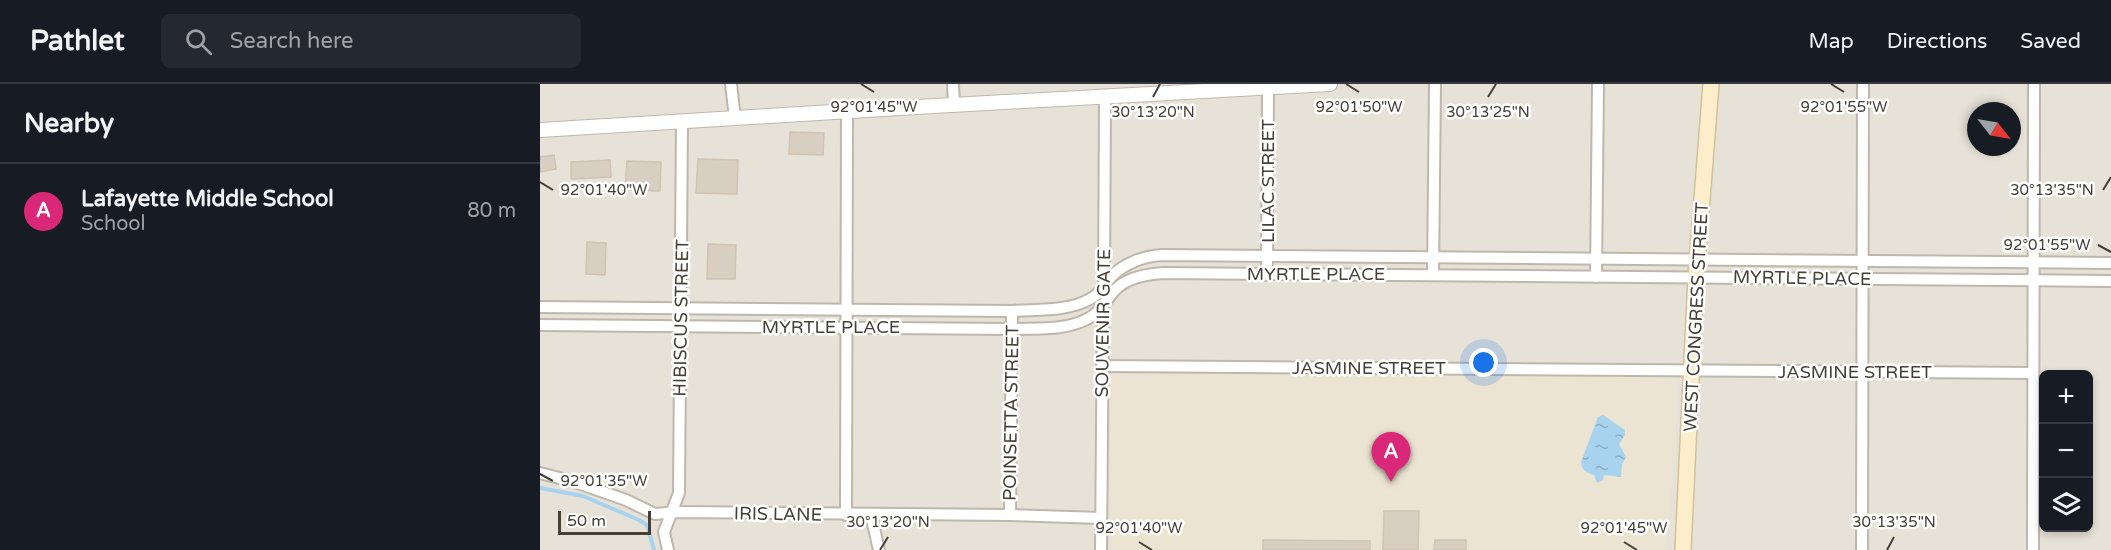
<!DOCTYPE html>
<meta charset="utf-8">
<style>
body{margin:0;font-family:"Varela Round",sans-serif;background:#242831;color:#f1f3f6}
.controls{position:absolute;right:18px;bottom:18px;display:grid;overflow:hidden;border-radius:9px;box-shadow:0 3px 9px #0003}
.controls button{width:54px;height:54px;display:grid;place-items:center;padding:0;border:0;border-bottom:2px solid #363941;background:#171b24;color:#f1f3f6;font:30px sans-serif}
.compass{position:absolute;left:1427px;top:18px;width:54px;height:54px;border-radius:50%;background:#171b24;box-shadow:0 3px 9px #0003;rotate:121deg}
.scale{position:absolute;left:18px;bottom:15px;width:93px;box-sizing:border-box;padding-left:6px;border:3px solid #474037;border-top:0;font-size:16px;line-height:21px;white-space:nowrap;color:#474037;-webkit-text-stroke:4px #fff;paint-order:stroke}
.you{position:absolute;left:944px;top:279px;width:21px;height:21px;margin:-15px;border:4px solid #fff;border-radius:50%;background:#1a73e8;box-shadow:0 0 0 9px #1a73e833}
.badge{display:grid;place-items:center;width:39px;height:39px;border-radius:50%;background:#db2777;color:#fff;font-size:20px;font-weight:700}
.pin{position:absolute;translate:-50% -50px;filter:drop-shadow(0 2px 3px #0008)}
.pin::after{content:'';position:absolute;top:32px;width:21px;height:18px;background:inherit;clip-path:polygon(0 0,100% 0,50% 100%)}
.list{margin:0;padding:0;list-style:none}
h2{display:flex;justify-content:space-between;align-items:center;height:78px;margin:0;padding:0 24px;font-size:26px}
h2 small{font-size:20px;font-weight:400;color:#9ea1a6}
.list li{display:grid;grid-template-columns:39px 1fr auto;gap:18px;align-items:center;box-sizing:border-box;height:96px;padding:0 24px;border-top:2px solid #363941}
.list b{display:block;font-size:22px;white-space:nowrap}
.list p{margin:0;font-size:20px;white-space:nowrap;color:#9ea1a6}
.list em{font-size:20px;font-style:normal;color:#9ea1a6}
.icon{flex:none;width:33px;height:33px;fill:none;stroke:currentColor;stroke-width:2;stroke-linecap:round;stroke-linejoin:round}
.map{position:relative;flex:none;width:1571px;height:466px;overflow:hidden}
header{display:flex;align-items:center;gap:36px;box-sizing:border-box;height:84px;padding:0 30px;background:#171b24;border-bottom:2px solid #363941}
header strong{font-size:28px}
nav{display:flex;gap:33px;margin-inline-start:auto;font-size:21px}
.search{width:420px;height:54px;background:#242831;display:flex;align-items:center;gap:15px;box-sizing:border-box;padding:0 21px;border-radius:9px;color:#9ea1a6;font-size:22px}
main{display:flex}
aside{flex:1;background:#171b24}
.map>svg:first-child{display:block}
</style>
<header>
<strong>Pathlet</strong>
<div class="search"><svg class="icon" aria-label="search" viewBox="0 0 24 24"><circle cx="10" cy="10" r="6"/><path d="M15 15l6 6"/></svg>Search here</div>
<nav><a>Map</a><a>Directions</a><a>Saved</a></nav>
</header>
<main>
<aside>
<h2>Nearby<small></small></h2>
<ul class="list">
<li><span class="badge">A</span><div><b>Lafayette Middle School</b><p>School</p></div><em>80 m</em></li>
</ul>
</aside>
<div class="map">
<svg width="1571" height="466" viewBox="0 0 1571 466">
<defs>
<pattern id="water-ripples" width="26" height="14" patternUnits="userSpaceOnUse" patternTransform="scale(1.5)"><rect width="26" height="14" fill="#a8d3ee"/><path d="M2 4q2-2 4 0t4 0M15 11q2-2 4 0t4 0" fill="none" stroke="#8badc2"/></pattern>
</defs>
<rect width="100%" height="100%" fill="#f4f0e9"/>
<path fill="#e7e2d7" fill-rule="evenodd" d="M0 0H1571V466H0ZM1436 27H1472V63H1436ZM1504 290H1548V444H1504Z"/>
<polygon fill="#ece4d3" points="574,287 1132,292 1137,299 1138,317 1135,366 1125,466 571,466 569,294"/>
<path fill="url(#water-ripples)" d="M1063 331 1085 346V351L1079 360 1086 373 1082 380 1081 393 1064 391 1063 396 1057 399 1054 391C1046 388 1042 387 1041 378L1058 333Z"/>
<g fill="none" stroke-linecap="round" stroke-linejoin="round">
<polyline stroke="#a8d3ee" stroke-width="4" points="0,404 43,412 99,436 107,441 114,466"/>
</g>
<g fill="#d8cec1" stroke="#cfc3b2" stroke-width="1.5">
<polygon points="250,48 284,49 283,71 249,70"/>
<polygon points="14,71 16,85 0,88 0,73"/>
<polygon points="158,75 198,76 197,110 156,109"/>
<polygon points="70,76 71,93 31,95 31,78"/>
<polygon points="87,77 121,78 120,107 85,106"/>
<polygon points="47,158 66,159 65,191 46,190"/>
<polygon points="168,160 196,161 195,195 167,195"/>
<polygon points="844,427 879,427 878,466 843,466"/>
<polygon points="723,456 830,457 830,466 723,466"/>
<polygon points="895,456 926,456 926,466 894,466"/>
</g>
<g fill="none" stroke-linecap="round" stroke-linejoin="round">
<g stroke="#bfb7ab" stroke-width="14">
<g id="minor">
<polyline points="191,0 195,34"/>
<polyline points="413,0 414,20"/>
<polyline points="727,191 728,3"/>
<polyline points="893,191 895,0"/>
<polyline points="1056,193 1058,0"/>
<polyline points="564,205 565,13"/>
<path d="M0 223 472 227C497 225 527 228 550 215 562 209 563 201 572 192 585 179 604 172 622 171L1571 179"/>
<path d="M0 241 472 245C497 244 526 247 549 234 561 228 565 217 574 207 586 193 607 190 624 189L1571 197"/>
<polyline points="562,282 1493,289"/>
<polyline points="0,389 35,398 86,416 115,430 139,428 470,431 561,434"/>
<polyline points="306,431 307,28"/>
<polyline points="331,431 339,466"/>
<polyline points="470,431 472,227"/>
<polyline points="128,466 124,448 139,409 142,37"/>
<polyline points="561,466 563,220"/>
<polyline points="1322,466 1323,0"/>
<polyline points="1493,466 1494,0"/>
</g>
</g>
<g stroke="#bfb7ab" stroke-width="16">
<path id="tertiary" d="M0 46C263 29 527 14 790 0"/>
</g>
<g stroke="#d2c19a" stroke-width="18">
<polyline id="secondary" points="1143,466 1156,192 1171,0"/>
</g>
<use href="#minor" stroke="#fff" stroke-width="10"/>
<use href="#tertiary" stroke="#fff" stroke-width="14"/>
<use href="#secondary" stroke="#fceeca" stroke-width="15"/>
</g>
<path fill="none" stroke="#474037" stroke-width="2" d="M321 0 334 8M806 0 819 8M1291 0 1304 8M613 13 620 0M948 13 956 0M0 98 13 106M1563 106 1571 93M1558 161 1571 168M0 390 13 397M599 458 612 466M1084 458 1097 466M340 466 348 453M1347 466 1354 453"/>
<g text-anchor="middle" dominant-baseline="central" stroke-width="5" stroke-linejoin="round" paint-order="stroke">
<g font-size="18" fill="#474037" stroke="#fff">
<text transform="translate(728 97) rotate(-90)">LILAC STREET</text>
<text x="776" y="190">MYRTLE PLACE</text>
<text transform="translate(1262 194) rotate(1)">MYRTLE PLACE</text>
<text transform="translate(1156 233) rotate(-87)">WEST CONGRESS STREET</text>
<text transform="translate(141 234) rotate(-89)">HIBISCUS STREET</text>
<text transform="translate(563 239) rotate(-89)">SOUVENIR GATE</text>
<text x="291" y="243">MYRTLE PLACE</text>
<text x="829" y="284">JASMINE STREET</text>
<text x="1315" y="288">JASMINE STREET</text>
<text transform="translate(471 329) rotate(-89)">POINSETTA STREET</text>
<text transform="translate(238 430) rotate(1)">IRIS LANE</text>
</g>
</g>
<g font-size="15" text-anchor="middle" fill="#474037" stroke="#fff" stroke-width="5" stroke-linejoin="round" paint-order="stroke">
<text x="334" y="28">92°01'45"W</text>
<text x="819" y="28">92°01'50"W</text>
<text x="1304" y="28">92°01'55"W</text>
<text x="948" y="33">30°13'25"N</text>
<text x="613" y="33">30°13'20"N</text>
<text x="1512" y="111">30°13'35"N</text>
<text x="64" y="111">92°01'40"W</text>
<text x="1507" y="166">92°01'55"W</text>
<text x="64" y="402">92°01'35"W</text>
<text x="348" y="443">30°13'20"N</text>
<text x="1354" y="443">30°13'35"N</text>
<text x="599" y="449">92°01'40"W</text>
<text x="1084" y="449">92°01'45"W</text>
</g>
</svg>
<div class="controls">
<button>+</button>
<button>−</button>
<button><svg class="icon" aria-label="layers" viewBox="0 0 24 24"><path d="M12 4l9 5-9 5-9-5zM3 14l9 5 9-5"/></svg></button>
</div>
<svg class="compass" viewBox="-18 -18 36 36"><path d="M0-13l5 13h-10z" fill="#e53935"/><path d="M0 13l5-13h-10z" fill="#9ea1a6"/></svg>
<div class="scale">50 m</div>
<div class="you"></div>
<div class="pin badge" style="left:851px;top:398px">A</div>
</div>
</main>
